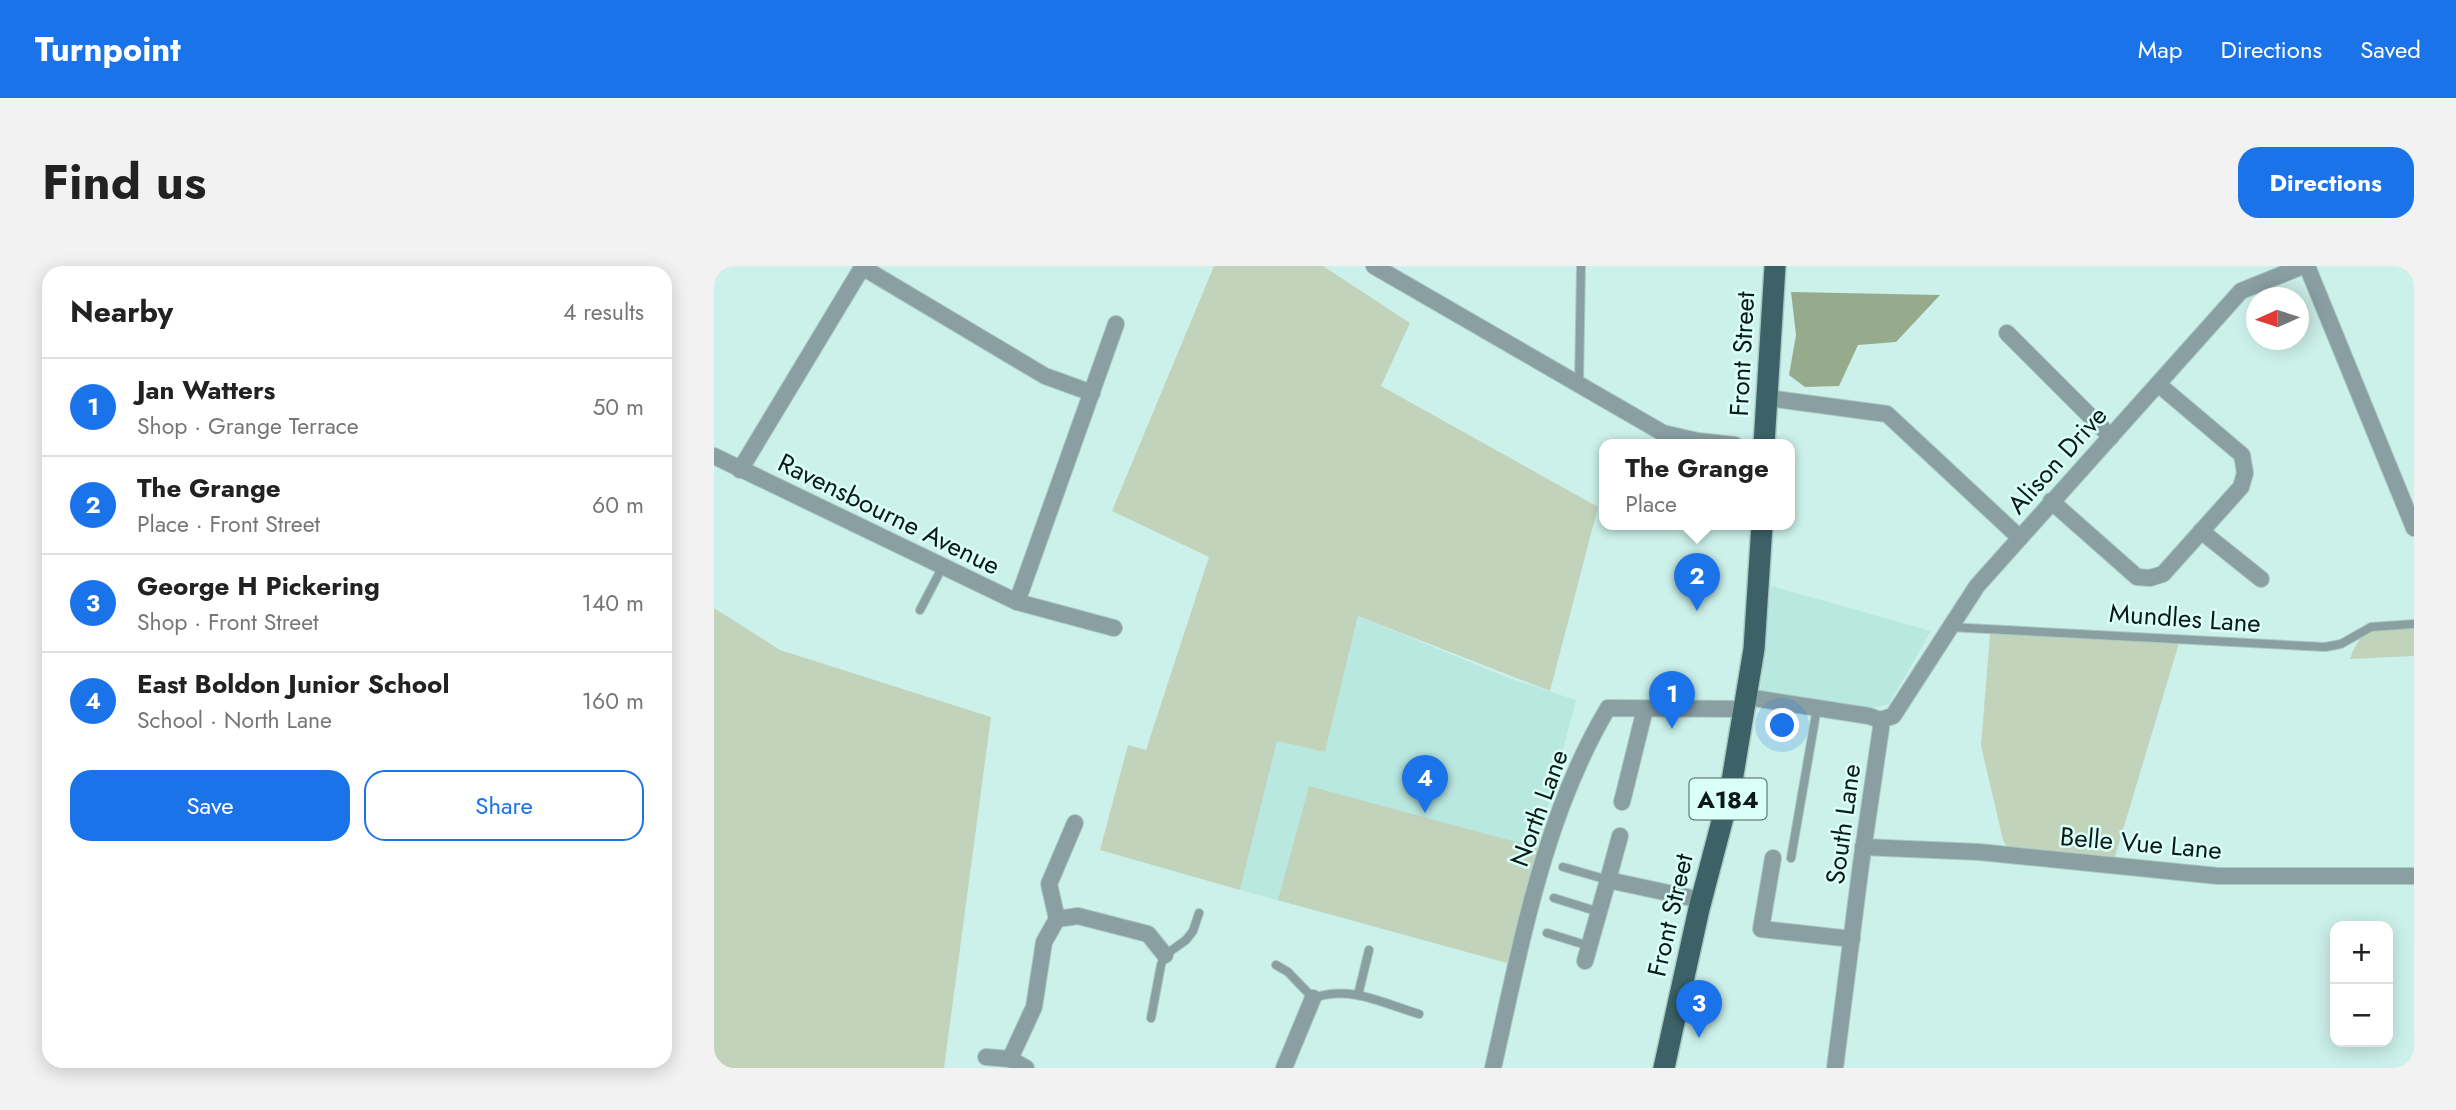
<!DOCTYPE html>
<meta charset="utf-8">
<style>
body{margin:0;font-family:Jost,sans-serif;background:#f2f2f2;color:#222}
.controls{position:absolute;right:21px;bottom:21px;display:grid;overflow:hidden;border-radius:14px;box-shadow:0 4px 18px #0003}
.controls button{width:63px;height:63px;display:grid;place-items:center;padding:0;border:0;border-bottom:2px solid #e0e0e0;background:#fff;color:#222;font:35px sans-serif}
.compass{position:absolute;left:1532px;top:21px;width:63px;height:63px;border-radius:50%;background:#fff;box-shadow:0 4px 18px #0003;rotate:267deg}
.you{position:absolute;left:1069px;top:460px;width:24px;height:24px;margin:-18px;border:5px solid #fff;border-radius:50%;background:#1a73e8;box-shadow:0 0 0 10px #1a73e833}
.badge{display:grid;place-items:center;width:46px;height:46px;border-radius:50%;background:#1a73e8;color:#fff;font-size:23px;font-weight:700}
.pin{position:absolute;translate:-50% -58px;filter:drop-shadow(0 2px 4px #0008)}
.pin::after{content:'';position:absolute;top:37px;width:24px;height:21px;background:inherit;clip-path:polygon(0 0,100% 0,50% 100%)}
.popup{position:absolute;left:885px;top:173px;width:196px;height:91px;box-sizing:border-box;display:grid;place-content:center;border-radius:14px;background:#fff;filter:drop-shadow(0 2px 5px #0005);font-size:23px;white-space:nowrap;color:#767676}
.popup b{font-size:26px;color:#222}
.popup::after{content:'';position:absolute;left:50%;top:100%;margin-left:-14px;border:14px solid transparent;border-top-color:#fff}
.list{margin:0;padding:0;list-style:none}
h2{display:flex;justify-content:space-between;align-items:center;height:91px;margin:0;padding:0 28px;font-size:30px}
h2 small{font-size:23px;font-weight:400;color:#767676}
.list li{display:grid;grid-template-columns:46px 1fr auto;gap:21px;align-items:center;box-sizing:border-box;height:98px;padding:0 28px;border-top:2px solid #e0e0e0}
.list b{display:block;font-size:26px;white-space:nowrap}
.list p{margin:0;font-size:23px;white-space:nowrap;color:#767676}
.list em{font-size:23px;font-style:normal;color:#767676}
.actions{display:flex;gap:14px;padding:21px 28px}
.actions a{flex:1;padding:16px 0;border:2px solid #1a73e8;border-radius:21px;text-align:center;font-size:24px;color:#1a73e8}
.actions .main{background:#1a73e8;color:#fff}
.map{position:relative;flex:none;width:1700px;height:802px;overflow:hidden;border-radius:21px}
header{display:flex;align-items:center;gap:42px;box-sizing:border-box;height:98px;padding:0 35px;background:#1a73e8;color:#fff}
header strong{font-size:33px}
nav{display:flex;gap:38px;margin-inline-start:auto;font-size:24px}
.intro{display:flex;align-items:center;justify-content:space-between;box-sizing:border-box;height:168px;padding:0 42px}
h1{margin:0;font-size:49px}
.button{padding:18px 32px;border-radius:21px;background:#1a73e8;color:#fff;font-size:24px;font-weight:700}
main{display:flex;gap:42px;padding:0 42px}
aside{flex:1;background:#fff;border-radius:21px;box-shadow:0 4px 18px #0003}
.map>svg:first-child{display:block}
</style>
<header>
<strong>Turnpoint</strong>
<nav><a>Map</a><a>Directions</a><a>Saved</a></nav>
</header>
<div class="intro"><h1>Find us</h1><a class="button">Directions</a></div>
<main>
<aside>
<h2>Nearby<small>4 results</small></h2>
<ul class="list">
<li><span class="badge">1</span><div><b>Jan Watters</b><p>Shop · Grange Terrace</p></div><em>50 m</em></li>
<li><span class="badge">2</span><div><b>The Grange</b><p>Place · Front Street</p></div><em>60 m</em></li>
<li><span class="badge">3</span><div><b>George H Pickering</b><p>Shop · Front Street</p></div><em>140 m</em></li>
<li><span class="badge">4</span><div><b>East Boldon Junior School</b><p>School · North Lane</p></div><em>160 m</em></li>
</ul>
<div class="actions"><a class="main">Save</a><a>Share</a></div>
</aside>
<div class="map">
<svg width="1700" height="802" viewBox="0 0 1700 802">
<rect width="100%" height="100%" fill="#ccf1ea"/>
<g fill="#b9e8e0">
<polygon points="1057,320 1217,365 1175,438 1151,444 1046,428"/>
<polygon points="644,350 795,412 862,434 793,697 526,624 563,474 611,486"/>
</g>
<g fill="#c2d3bb">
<polygon points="500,0 609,0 696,57 667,120 884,241 836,425 644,350 611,486 563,475 526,624 386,584 414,479 432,484 495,291 398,245"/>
<polygon points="0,342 66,384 277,451 230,802 0,802"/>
<path d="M1700 361V390L1636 393C1649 356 1666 363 1700 361Z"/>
<polygon points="1279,365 1465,377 1399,597 1295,584 1289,574 1267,480 1276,368"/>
<polygon points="595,520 824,582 793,697 564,634"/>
</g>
<polygon fill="#95ab8b" points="1077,26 1226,29 1182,76 1144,79 1125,120 1091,121 1075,109 1082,69"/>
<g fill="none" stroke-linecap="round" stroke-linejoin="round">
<g stroke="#a9cac4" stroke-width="10">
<g id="lane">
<polyline points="865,118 867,0"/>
<polyline points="206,344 229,300"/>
<polyline points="1235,361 1611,381 1627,378 1657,361 1700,358"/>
<polyline points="1077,592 1103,442"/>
<polyline points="849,601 894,614"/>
<polyline points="840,632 885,646"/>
<polyline points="833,667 875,680"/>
<path d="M562 699 574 706 599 732C637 719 668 737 705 748"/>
<polyline points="644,729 655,684"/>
<polyline points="437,752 447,699 451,689 472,674 479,665 485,647"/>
</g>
</g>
<g stroke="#a9cac4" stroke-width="18">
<g id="street">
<polyline points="660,0 949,167 984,175 1021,179"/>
<polyline points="1593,0 1700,262"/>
<polyline points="148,1 331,110 378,127"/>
<polyline points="1293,67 1397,171"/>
<polyline points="1054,132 1173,148 1306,272"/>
<polyline points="0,190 303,336 400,362"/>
<polyline points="26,204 149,0"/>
<polyline points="1337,235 1423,311 1436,312 1449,308 1527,221 1531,207 1528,189 1444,118"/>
<polyline points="1487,265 1547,313"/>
<polyline points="303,336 402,58"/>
<polyline points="1033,431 1155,450 1166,454"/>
<polyline points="1166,454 1179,450 1263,320 1527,25 1589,0"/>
<polyline points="908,536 931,443"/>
<polyline points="1149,581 1265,586 1504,610 1700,610"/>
<polyline points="1059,592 1047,663 1138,673"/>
<polyline points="894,614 906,570"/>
<polyline points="343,653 335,618 361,557"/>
<polyline points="871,695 894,614 987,634"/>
<polyline points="272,791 296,793 312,802"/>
<polyline points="296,793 320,741 330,676 343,653 364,650 434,668 451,689"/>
<polyline points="570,802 599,732"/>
<path d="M779 802C807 680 829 551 894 442L1031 443"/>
<polyline points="1121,802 1147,598 1167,462 1166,454"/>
</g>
</g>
<g stroke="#a9cac4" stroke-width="24">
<g id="primary">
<polyline points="1050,179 1061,0"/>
<polyline points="950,802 985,643 1017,521 1040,383 1048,259"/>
</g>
</g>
<use href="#lane" stroke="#8a9fa2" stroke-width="8"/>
<use href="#street" stroke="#8a9fa2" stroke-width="16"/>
<use href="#primary" stroke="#3c6267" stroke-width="21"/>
</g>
<g text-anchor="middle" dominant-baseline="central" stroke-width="5" stroke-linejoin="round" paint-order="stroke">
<rect fill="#d9fff8" stroke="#4a5f5a" stroke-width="2" x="975.5" y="512.5" width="77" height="41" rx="5"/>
<g font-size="24" font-weight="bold" fill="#0c1a17">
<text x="1014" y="533">A184</text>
</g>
<g font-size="26" fill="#0c1a17" stroke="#d9fff8">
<text transform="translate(1028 88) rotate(-87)">Front Street</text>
<text transform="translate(1343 194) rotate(-48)">Alison Drive</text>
<text transform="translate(175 248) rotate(26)">Ravensbourne Avenue</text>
<text transform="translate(1471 352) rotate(4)">Mundles Lane</text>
<text transform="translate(825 542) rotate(-70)">North Lane</text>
<text transform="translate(1129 558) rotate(-82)">South Lane</text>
<text transform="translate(1427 577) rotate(5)">Belle Vue Lane</text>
<text transform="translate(956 649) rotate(-77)">Front Street</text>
</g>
</g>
</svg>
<div class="controls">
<button>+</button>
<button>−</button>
</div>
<svg class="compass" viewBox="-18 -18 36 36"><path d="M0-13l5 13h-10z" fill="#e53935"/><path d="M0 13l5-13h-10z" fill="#767676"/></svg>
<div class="you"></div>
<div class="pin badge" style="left:958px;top:463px">1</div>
<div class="pin badge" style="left:983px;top:345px">2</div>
<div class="popup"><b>The Grange</b>Place</div>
<div class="pin badge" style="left:985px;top:772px">3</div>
<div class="pin badge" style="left:711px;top:547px">4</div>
</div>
</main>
